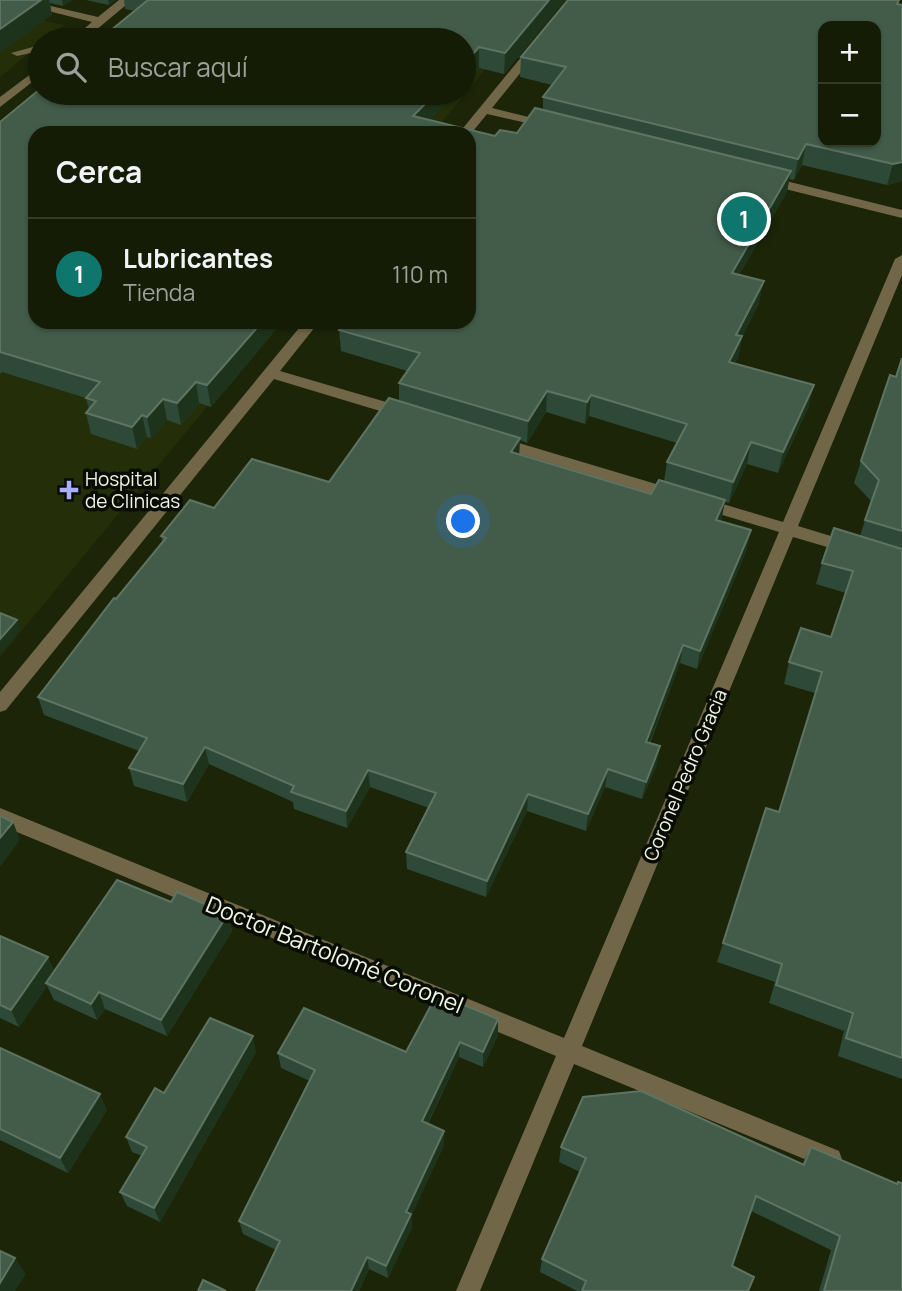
<!DOCTYPE html>
<html lang="es">
<meta charset="utf-8">
<style>
body{margin:0;font-family:Manrope,sans-serif;background:#1e2510;color:#f1f3f6}
.controls{position:absolute;right:21px;top:21px;display:grid;overflow:hidden;border-radius:14px;box-shadow:0 2px 5px #0004}
.controls button{width:63px;height:63px;display:grid;place-items:center;padding:0;border:0;border-bottom:2px solid #343a28;background:#151c06;color:#f1f3f6;font:35px sans-serif}
.you{position:absolute;left:464px;top:522px;width:24px;height:24px;margin:-18px;border:5px solid #fff;border-radius:50%;background:#1a73e8;box-shadow:0 0 0 10px #1a73e833}
.badge{display:grid;place-items:center;width:46px;height:46px;border-radius:50%;background:#0f766e;color:#fff;font-size:23px;font-weight:700}
.pin{position:absolute;translate:-50% -50%;border:4px solid #fff;box-shadow:0 2px 7px #0006}
.list{margin:0;padding:0;list-style:none}
h2{display:flex;justify-content:space-between;align-items:center;height:91px;margin:0;padding:0 28px;font-size:30px}
h2 small{font-size:23px;font-weight:400;color:#9da19b}
.list li{display:grid;grid-template-columns:46px 1fr auto;gap:21px;align-items:center;box-sizing:border-box;height:112px;padding:0 28px;border-top:2px solid #343a28}
.list b{display:block;font-size:26px;white-space:nowrap}
.list p{margin:0;font-size:23px;white-space:nowrap;color:#9da19b}
.list em{font-size:23px;font-style:normal;color:#9da19b}
.icon{flex:none;width:38px;height:38px;fill:none;stroke:currentColor;stroke-width:2;stroke-linecap:round;stroke-linejoin:round}
.map{position:relative;flex:none;width:902px;height:1291px;overflow:hidden}
.search{position:absolute;background:#151c06;box-shadow:0 2px 5px #0004;left:28px;top:28px;width:448px;height:77px;display:flex;align-items:center;gap:18px;box-sizing:border-box;padding:0 24px;border-radius:38px;color:#9da19b;font-size:26px}
.panel{position:absolute;background:#151c06;box-shadow:0 2px 5px #0004;left:28px;top:126px;width:448px;height:203px;border-radius:21px}
.map>svg:first-child{display:block}
</style>
<div class="map">
<svg width="902" height="1291" viewBox="0 0 902 1291">
<rect width="100%" height="100%" fill="#1c2508"/>
<g fill="#242f0a">
<polygon points="542,0 433,133 35,133 35,322 277,322 0,657 0,139 54,93 464,93 464,40"/>
<polygon points="0,10 64,25 45,40 40,40 40,44 0,77"/>
</g>
<g fill="none" stroke-linecap="round" stroke-linejoin="round">
<g fill="#716748" fill-rule="evenodd">
<polygon points="5,0 25,0 98,17 119,0 132,0 84,40 71,40 92,22"/>
<polygon points="532,44 542,46 492,108 553,123 553,129 487,114 469,136 469,133 459,133"/>
<polygon points="40,45 40,51 17,56 11,53"/>
<polygon points="40,67 40,76 0,107 0,97"/>
<polygon points="766,176 902,210 902,218 761,183 760,180"/>
<polygon points="902,255 902,275 798,526 857,544 859,548 851,554 793,537 582,1046 839,1151 842,1159 839,1167 831,1170 574,1064 480,1291 456,1291 556,1056 0,825 0,808 564,1038 779,532 494,446 491,442 499,437 783,522 895,259"/>
<polygon points="304,322 319,322 280,371 410,409 413,413 410,417 400,417 274,379 6,710 0,712 0,692"/>
</g>
</g>
<g fill="#2e4937" fill-rule="evenodd">
<polygon points="0,0 72,0 63,6 50,3 52,15"/>
<polygon points="86,0 115,0 109,5"/>
<polygon points="124,0 565,0 504,74 479,68 464,84 464,40 135,11 125,9"/>
<path d="M901 5 902 181 887 185 802 165 794 180 789 179 787 192 739 275 759 303 742 337 738 358 735 363 809 406 778 473 747 464 729 503 725 502 720 521 747 549 697 669 680 663 650 743 657 764 642 799 605 787 586 831 527 811 486 897 407 869 406 852 429 808 370 787 347 828 294 809 293 802 209 764 187 802 134 786 129 768 139 751 44 715 38 697 162 542 161 536 214 508 329 482 399 401V383L407 371 341 351 339 330 469 322V133H35L282 322 211 407 199 403 181 425 167 420 151 438 147 437 137 449 91 434 86 413 89 410 86 398 2 372 0 374V122L455 93 429 120 495 136 517 133 543 110V97L552 85 520 77 521 57ZM546 412 585 424 589 416 677 443 667 462 664 481 651 494 519 455 520 440 527 443Z"/>
<polygon points="902,358 902,1079 838,1056 844,1031 769,1003 775,982 717,962 723,943 779,812 815,693 784,684 789,662 831,637 846,593 816,584 822,563 860,536 871,501 854,483 861,461 896,377"/>
<polygon points="171,902 228,914 232,931 167,1036 105,1009 97,1020 54,1000 47,986 19,1027 0,1018 0,936 48,957 54,971"/>
<polygon points="498,1035 483,1067 459,1057 428,1124 444,1145 411,1216 412,1227 388,1278 369,1269 359,1291 256,1291 276,1250 243,1234 239,1221 310,1081 281,1068 278,1053 406,1052"/>
<polygon points="0,1048 107,1110 68,1173 0,1140"/>
<polygon points="256,1052 160,1222 127,1206 120,1192 142,1156 132,1152 126,1137 164,1093"/>
<polygon points="561,1147 802,1164 811,1147 896,1184 898,1182 902,1291 819,1291 831,1250 751,1211 732,1266 748,1291 577,1291 540,1272 542,1259 580,1172 559,1162"/>
</g>
<g fill="#1e331c">
<polygon points="41,0 49,0 52,15 0,53 0,29"/>
<polygon points="62,0 72,0 63,6"/>
<polygon points="108,0 115,0 109,5"/>
<polygon points="549,0 565,0 504,74 505,53"/>
<polygon points="479,47 479,68 464,84 464,64"/>
<polygon points="436,93 455,93 417,133 413,116"/>
<polygon points="806,144 802,165 794,180 798,159"/>
<polygon points="902,162 902,181 887,185 893,164"/>
<polygon points="791,171 787,192 728,295 732,273"/>
<polygon points="764,281 759,303 742,337 738,358 725,383 736,335"/>
<polygon points="262,322 282,322 211,407 207,385"/>
<polygon points="196,382 199,403 181,425 177,403"/>
<polygon points="814,385 809,406 778,473 783,452"/>
<polygon points="547,391 546,412 527,443 528,421"/>
<polygon points="591,395 589,416 585,424 587,402"/>
<polygon points="163,399 167,420 151,438 147,417"/>
<polygon points="142,415 147,437 137,449 132,427"/>
<polygon points="520,438 519,456 511,452"/>
<polygon points="751,442 747,464 729,503 733,482"/>
<polygon points="725,500 722,518 712,539 716,520"/>
<polygon points="751,530 747,549 697,669 700,651"/>
<polygon points="17,620 20,630 0,654 0,639"/>
<polygon points="683,645 680,663 643,759 646,742"/>
<polygon points="660,746 657,764 642,799 646,782"/>
<polygon points="205,747 209,764 187,802 183,784"/>
<polygon points="608,769 605,787 586,831 588,814"/>
<polygon points="368,770 370,787 347,828 346,811"/>
<polygon points="528,794 527,811 486,897 487,881"/>
<polygon points="13,822 20,840 0,867 0,838"/>
<polygon points="228,914 232,931 167,1036 161,1020"/>
<polygon points="48,957 55,974 46,983 47,986 19,1027 11,1010"/>
<polygon points="99,992 105,1009 97,1020 91,1004"/>
<polygon points="498,1019 498,1035 483,1067 483,1052"/>
<polygon points="253,1036 256,1052 160,1222 154,1208"/>
<polygon points="460,1042 459,1057 422,1135 422,1121"/>
<polygon points="100,1094 107,1110 68,1173 60,1158"/>
<polygon points="444,1131 444,1145 411,1216 412,1227 388,1278 386,1266 406,1212"/>
<polygon points="367,1257 369,1269 359,1291 351,1291"/>
<polygon points="15,1258 26,1274 15,1291 0,1291 0,1283"/>
</g>
<g fill="#435c4a" stroke="#5e7462" stroke-width="2" fill-rule="evenodd">
<polygon points="0,0 41,0 0,29"/>
<polygon points="148,0 549,0 505,53 479,47 464,64 464,40 99,40"/>
<path d="M568 0H899L897 4 902 5V162L893 164 806 144 798 159 543 97 566 67 521 57ZM823 26H876V142H823Z"/>
<polygon points="40,89 40,93 436,93 413,116 495,136 500,130 517,133 535,108 791,171 732,273 764,281 736,335 742,336 729,362 814,385 783,452 751,442 733,482 667,462 687,424 591,395 587,402 547,391 528,421 399,383 420,353 339,330 346,322 469,322 469,133 35,133 35,322 262,322 207,385 196,382 177,403 163,399 147,417 142,415 132,427 86,413 96,401 86,398 100,382 0,352 0,122"/>
<polygon points="902,358 902,531 865,520 879,480 861,461 890,375 896,377"/>
<polygon points="389,398 520,438 511,452 651,494 659,480 725,500 716,520 751,530 700,651 683,645 646,742 660,746 646,782 608,769 588,814 528,794 487,881 406,852 436,793 368,770 346,811 291,792 294,786 205,747 183,784 129,768 147,738 38,697 114,598 116,599 166,538 161,536 190,500 214,508 252,459 329,482"/>
<polygon points="834,528 902,549 902,1058 846,1038 853,1013 776,985 782,964 723,943 766,808 779,812 822,672 789,662 801,628 831,637 853,571 822,563"/>
<polygon points="0,613 17,620 0,639"/>
<polygon points="0,816 13,822 0,838"/>
<polygon points="117,880 171,902 177,892 228,914 161,1020 99,992 91,1004 46,983"/>
<polygon points="0,936 48,957 11,1010 0,1005"/>
<polygon points="437,994 498,1019 483,1052 460,1042 422,1121 444,1131 406,1212 411,1214 386,1266 367,1257 351,1291 256,1291 280,1241 239,1221 315,1070 278,1053 304,1008 406,1052"/>
<polygon points="210,1018 253,1036 154,1208 120,1192 147,1147 126,1137 155,1088 164,1093"/>
<polygon points="0,1048 100,1094 60,1158 0,1129"/>
<polygon points="641,1091 804,1165 811,1147 897,1184 898,1182 902,1183 902,1291 824,1291 840,1236 756,1196 732,1266 754,1277 748,1291 582,1291 586,1281 542,1259 586,1158 561,1147 583,1097"/>
<polygon points="0,1251 15,1258 0,1283"/>
<polygon points="203,1280 226,1291 198,1291"/>
</g>
<path fill="#a7b0fc" stroke="#090c03" stroke-width="2.5" d="M65.5 479.5h7v7h7v7h-7v7h-7v-7h-7v-7h7z"/>
<g text-anchor="middle" dominant-baseline="central" stroke-width="7" stroke-linejoin="round" paint-order="stroke">
<g font-size="19" fill="#f1f7e6" stroke="#090c03" text-anchor="start">
<text x="85" y="479">Hospital<tspan x="85" dy="22">de Clinicas</tspan></text>
</g>
<g font-size="19" fill="#f1f7e6" stroke="#090c03">
<text transform="translate(685 775) rotate(-67)">Coronel Pedro Gracia</text>
</g>
<g font-size="23" fill="#f1f7e6" stroke="#090c03">
<text transform="translate(335 954) rotate(22)">Doctor Bartolomé Coronel</text>
</g>
</g>
</svg>
<div class="controls">
<button>+</button>
<button>−</button>
</div>
<div class="you"></div>
<div class="pin badge" style="left:744px;top:219px">1</div>
<div class="search"><svg class="icon" aria-label="search" viewBox="0 0 24 24"><circle cx="10" cy="10" r="6"/><path d="M15 15l6 6"/></svg>Buscar aquí</div>
<section class="panel">
<h2>Cerca<small></small></h2>
<ul class="list">
<li><span class="badge">1</span><div><b>Lubricantes</b><p>Tienda</p></div><em>110 m</em></li>
</ul>
</section>
</div>
